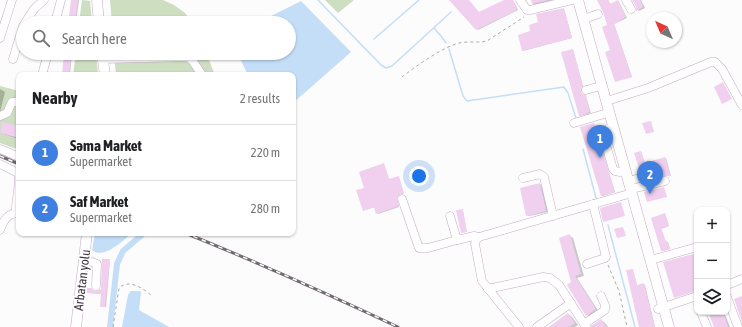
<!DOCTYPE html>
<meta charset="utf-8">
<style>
body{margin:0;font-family:"Asap Condensed",sans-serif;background:#f6f6f6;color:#202124}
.controls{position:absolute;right:12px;bottom:12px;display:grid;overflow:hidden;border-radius:8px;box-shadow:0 1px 3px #0004}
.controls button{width:36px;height:36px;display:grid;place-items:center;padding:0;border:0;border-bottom:1px solid #e0e0e0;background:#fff;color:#202124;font:20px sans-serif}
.compass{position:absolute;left:646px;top:12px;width:36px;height:36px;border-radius:50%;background:#fff;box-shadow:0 1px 3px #0004;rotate:316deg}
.you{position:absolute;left:419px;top:176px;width:14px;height:14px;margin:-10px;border:3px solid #fff;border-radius:50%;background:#1a73e8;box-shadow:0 0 0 6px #1a73e833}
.badge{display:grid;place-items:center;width:26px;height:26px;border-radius:50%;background:#db2777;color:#fff;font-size:13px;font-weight:700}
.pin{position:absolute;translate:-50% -33px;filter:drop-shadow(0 1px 2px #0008)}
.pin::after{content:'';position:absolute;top:21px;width:14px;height:12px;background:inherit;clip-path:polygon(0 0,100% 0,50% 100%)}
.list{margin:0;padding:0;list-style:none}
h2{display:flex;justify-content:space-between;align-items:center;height:52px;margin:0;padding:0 16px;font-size:17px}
h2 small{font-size:13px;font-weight:400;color:#757577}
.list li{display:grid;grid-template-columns:26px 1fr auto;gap:12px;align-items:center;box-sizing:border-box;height:56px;padding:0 16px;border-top:1px solid #e0e0e0}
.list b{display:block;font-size:15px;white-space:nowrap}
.list p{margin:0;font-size:13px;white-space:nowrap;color:#757577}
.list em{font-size:13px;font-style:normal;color:#757577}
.icon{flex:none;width:22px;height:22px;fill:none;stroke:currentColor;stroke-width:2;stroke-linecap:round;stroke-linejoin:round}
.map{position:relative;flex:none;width:742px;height:327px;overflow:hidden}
.search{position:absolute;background:#fff;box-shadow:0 1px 3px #0004;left:16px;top:16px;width:280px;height:44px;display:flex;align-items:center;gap:10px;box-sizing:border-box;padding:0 14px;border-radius:22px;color:#757577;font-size:15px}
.panel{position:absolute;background:#fff;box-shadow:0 1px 3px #0004;left:16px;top:72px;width:280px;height:164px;border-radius:8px}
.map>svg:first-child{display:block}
</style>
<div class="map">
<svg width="742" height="327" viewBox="0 0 742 327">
<rect width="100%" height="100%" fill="#fcfcfc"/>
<g fill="#cedec1">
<polygon points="82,0 90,1 92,23 79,23"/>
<polygon points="110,0 163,0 174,5 185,13 193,23 112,23"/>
<polygon points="325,0 354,0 338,13"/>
<polygon points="76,53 96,53 98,75 73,75"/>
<polygon points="114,53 206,53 215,75 116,75"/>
<polygon points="0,86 19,91 19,150 0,143"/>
</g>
<g fill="#c5def8">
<polygon points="301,1 351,52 293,103 293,75 248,75 237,53 289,53 289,23 257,23"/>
<path d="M95 233H132C123 241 103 260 92 250Z"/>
<polygon points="131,291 139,291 141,292 139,310 169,327 122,327 128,295"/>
</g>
<g fill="#0003">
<polygon points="72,0 79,0 76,23 69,23"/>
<polygon points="451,0 468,0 479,13 507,0 513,0 518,10 478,30"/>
<polygon points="532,0 554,0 535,5 532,3"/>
<polygon points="598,0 608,0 611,5 619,2 627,18 614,24 632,77 616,81 608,25 604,11"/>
<polygon points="633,0 641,0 645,8 639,11 637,10 637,6"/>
<polygon points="564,9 572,38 523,51 532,32 539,23"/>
<polygon points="573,50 583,86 581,92 583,95 586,97 591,113 580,116"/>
<polygon points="65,53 72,53 70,75 63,75"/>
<polygon points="0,89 5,92 0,112"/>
<polygon points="594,124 615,192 603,196 602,196"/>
<polygon points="19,127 19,139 1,133"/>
<polygon points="641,152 645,164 666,158 671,176 665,176 649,179 649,175 645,169 640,170"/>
<polygon points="399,178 404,194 401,194 397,198 399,207 378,214 375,207 365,210 389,180"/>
<polygon points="540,184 542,186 548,212 529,216 527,215"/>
<polygon points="665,214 669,226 661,229 666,242 668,242 670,249 663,251 652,218"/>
<polygon points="570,236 573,238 584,276 577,278 599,312 591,317 587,315 572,283"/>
<polygon points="110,260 106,307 102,306 102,294 88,293 95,292 101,290"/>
<polygon points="633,270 637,286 645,285 655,327 640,327"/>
<polygon points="709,312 724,312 730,327 715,327"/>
<polygon points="568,314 572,317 578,325 575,327 550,327"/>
<polygon points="601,320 605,323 608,327 594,327"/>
</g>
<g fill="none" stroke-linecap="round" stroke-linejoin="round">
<g stroke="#c5def8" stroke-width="1.5">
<polyline points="318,0 381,65 386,68 392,66 451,12"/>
<polyline points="434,28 441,36 446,43"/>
<polyline points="374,39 419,0"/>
<polyline points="449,49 463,96 467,101 564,87 568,93 576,118"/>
<polyline points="583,149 596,198"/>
<polyline points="608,225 635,327"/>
</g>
<polyline stroke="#c5def8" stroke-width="6" points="110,327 117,264 123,251 144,233"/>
</g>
<g fill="#f0cfef">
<polygon points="71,0 78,0 75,23 68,23"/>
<polygon points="449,0 469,0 479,12 504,0 513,0 517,10 476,30"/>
<polygon points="531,0 548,0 532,4"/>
<polygon points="597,0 608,0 610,4 618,0 626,17 614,24 632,77 615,82 605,52 610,50 602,27 607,25 603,12"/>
<polygon points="632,0 640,0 643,7 636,11 636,7"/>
<polygon points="564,8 572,38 522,51 518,35 530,31 529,25 538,22 536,14"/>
<polygon points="573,49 583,86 581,91 582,94 586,95 590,112 579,116 561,52"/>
<polygon points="64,53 72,53 69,75 62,75"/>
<polygon points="723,82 732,99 722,104 714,87"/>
<polygon points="651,121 654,132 646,134 642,123"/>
<polygon points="2,122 19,126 19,138 0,133"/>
<polygon points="594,123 615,192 601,196 580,127"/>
<polygon points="641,151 645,163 665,157 671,176 664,176 648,179 648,175 644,169 640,171 634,153"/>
<polygon points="384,163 389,179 399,176 404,194 400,194 397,198 399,206 376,214 374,207 363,211 356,190 364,188 359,172"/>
<polygon points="540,183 546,211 526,216 520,188"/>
<polygon points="664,187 667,197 647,202 644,192"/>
<polygon points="621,202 625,216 603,222 600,208"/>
<polygon points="463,209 467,232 461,233 456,210"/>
<polygon points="665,213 669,226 661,228 666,242 667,241 670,249 661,251 651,218"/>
<polygon points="623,227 626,236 617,238 614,229"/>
<polygon points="570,234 581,274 575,276 596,309 586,316 567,285 571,282 559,238"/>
<polygon points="697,253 697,291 674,298 663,262"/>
<polygon points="102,259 110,259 105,307 100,307 101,294 87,293 87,288 91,288 95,291 101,289"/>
<polygon points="633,269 637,285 644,283 655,327 639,327 626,270"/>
<polygon points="742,296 742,322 734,299"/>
<polygon points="708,312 723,312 728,327 714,327"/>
<polygon points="568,313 575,323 569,327 549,327"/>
<polygon points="601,319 606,327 591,327 591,326"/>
</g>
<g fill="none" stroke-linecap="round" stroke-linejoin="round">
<g stroke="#c5aac4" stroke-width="9">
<g id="minor">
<polyline points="520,0 527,10 530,10 572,0"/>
<polyline points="626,0 631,9"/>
<polyline points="584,19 598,14"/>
<polyline points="25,23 34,9 44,0"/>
<polyline points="55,23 61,0"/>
<polyline points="0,38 12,0"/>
<polyline points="13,59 23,26"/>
<polyline points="103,59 188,57 192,60 202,75"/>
<polyline points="42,75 48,53"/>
<polyline points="586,90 597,87"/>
<polyline points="607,101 648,88 711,62 715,62 722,69 742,105"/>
<polyline points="0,116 7,113 12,102 19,102"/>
<polyline points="574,123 604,114"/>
<polyline points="608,129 605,132 603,135 613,169 615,171 620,172"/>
<polyline points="0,149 19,157"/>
<path d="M0 164 18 173C21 186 15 200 16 213"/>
<polyline points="523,178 540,174 544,177 553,216"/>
<polyline points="629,181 643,177"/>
<polyline points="631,189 665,181"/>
<polyline points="402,199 419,248 428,248 457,240"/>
<polyline points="450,216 457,240 474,236 479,237"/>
<path d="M0 230C3 221 9 211 19 214"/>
<polyline points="84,259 97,264 96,286"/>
<polyline points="651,260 697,247"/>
<polyline points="587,264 605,258 606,257 593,204"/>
<polyline points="727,285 742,279"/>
<polyline points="488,289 543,277 550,278 559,285 586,327"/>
<polyline points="727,297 738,327"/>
<polyline points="658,309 697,296"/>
<polyline points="701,312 707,327"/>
<polyline points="584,324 605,310 605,305 601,296"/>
<polyline points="519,327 482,281 475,244 476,240 479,237 632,193"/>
<polyline points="537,327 571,303"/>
</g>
</g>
<g stroke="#c5aac4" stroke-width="11">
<g id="major">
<polyline points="97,0 99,23"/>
<polyline points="578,0 669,327"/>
<polyline points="102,53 105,75"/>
<polyline points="76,327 87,233"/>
</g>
</g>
<g stroke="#aca7ac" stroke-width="1" stroke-dasharray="3 3" stroke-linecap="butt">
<path d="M402 77C416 66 443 47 459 43 469 41 478 43 487 41L524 17"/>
<polyline points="608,265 619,291 627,327"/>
<path d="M113 327 119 288C129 278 144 289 152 296"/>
</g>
<use href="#minor" stroke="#fff" stroke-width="8"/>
<use href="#major" stroke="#fff" stroke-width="10"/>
<g stroke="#726971" stroke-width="3">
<g id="rail">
<polyline points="0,156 19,164"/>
<path d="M185 233C257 262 328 294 398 327"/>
</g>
</g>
<use href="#rail" stroke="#fff" stroke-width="1.5" stroke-dasharray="4.5" stroke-linecap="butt"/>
</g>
<g text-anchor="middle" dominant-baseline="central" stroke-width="3.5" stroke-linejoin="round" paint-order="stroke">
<g font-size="13" fill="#413540" stroke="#fff">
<text transform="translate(82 280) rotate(-83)">Arbatan yolu</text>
</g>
</g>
</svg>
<div class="controls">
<button>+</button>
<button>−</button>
<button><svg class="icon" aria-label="layers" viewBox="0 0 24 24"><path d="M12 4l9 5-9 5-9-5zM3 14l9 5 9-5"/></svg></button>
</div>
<svg class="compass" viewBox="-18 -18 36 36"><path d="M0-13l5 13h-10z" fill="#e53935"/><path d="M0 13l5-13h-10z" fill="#757577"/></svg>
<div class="you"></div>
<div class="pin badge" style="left:600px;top:158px;background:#3f7fe0">1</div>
<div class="pin badge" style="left:650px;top:194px;background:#3f7fe0">2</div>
<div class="search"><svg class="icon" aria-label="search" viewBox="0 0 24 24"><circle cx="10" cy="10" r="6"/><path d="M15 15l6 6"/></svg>Search here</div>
<section class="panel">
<h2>Nearby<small>2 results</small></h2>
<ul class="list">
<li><span class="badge" style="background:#3f7fe0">1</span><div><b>Səma Market</b><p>Supermarket</p></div><em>220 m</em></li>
<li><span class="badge" style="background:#3f7fe0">2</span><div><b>Saf Market</b><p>Supermarket</p></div><em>280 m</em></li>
</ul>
</section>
</div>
